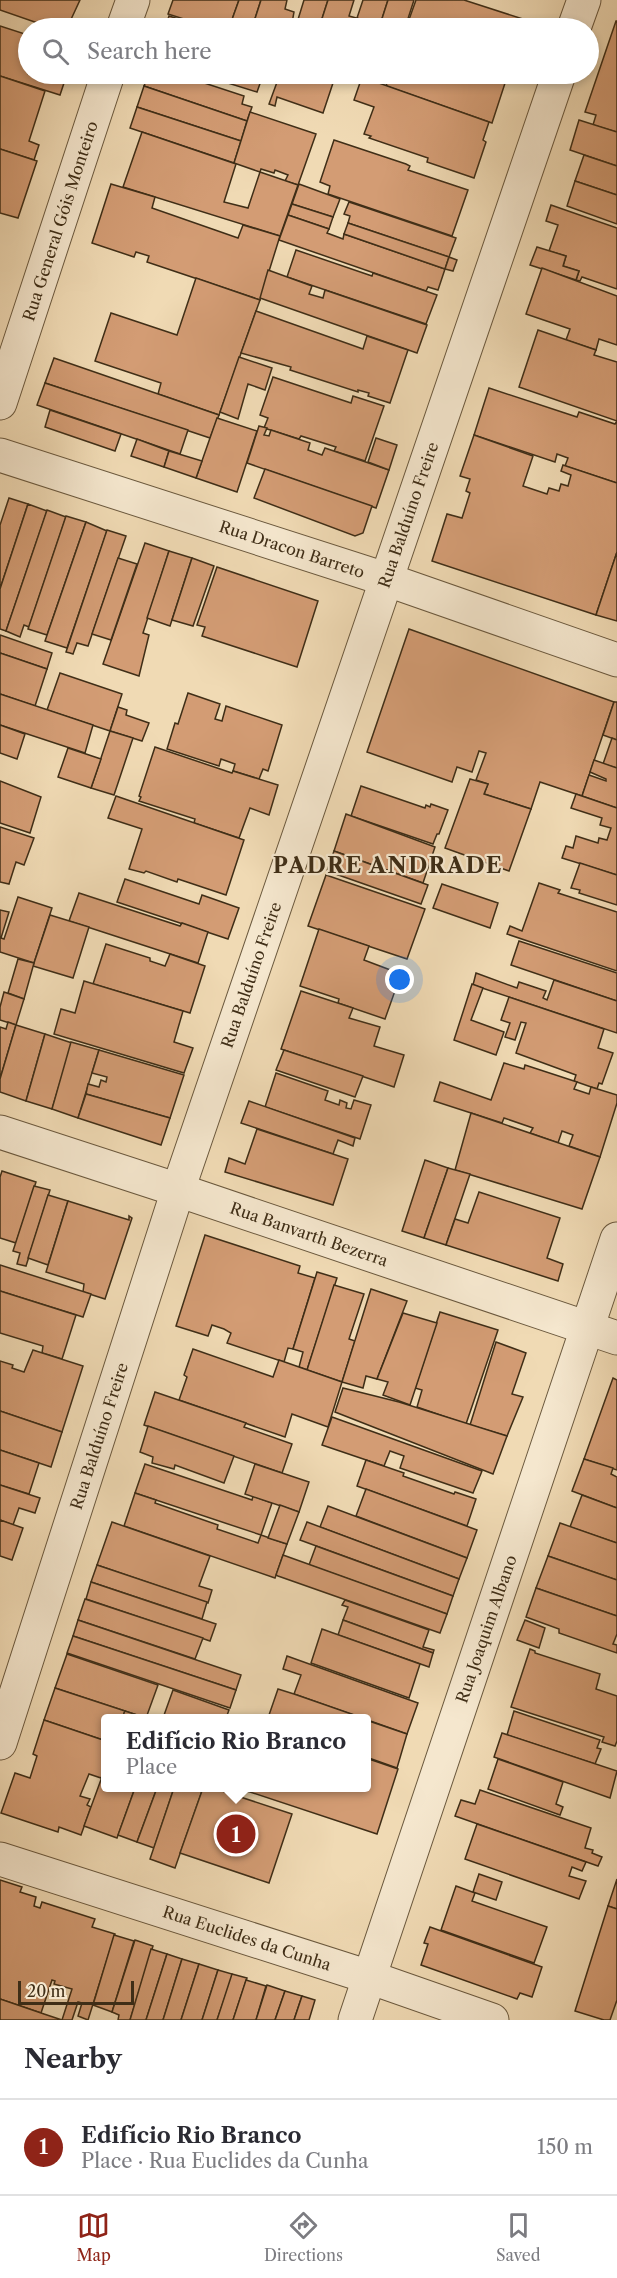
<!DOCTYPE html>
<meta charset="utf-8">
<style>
body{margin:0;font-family:"Libre Caslon Text",serif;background:#f7f7f7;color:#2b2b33}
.scale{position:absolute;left:18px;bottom:15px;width:116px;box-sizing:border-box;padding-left:6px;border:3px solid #3f2e17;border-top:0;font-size:16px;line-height:21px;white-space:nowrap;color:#3f2e17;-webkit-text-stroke:4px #f5e7ce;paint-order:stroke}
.you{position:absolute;left:400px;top:980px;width:21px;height:21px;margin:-15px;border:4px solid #fff;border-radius:50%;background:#1a73e8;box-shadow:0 0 0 9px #1a73e833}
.badge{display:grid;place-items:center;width:39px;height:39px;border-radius:50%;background:#8f2418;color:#fff;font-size:20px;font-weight:700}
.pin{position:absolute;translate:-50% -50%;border:3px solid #fff;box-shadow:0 2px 6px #0006}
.popup{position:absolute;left:101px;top:1714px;width:270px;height:78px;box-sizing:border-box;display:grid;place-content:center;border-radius:6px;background:#fff;filter:drop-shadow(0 2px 4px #0005);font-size:20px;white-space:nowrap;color:#7c7c81}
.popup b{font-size:22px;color:#2b2b33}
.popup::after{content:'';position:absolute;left:50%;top:100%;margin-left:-12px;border:12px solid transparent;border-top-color:#fff}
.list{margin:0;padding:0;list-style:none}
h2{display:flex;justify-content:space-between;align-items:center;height:78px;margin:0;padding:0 24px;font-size:26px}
h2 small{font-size:20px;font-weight:400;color:#7c7c81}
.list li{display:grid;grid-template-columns:39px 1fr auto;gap:18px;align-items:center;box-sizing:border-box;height:96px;padding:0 24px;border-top:2px solid #e1e1e2}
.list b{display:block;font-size:22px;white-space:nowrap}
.list p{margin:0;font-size:20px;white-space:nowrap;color:#7c7c81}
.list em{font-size:20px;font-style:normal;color:#7c7c81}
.icon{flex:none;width:33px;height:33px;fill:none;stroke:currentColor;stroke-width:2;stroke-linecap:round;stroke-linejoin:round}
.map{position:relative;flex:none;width:617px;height:2020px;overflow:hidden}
.search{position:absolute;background:#fff;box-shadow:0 3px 9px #0003;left:18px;right:18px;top:18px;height:66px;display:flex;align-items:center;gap:15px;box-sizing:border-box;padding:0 21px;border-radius:33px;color:#7c7c81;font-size:22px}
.sheet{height:174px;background:#fff}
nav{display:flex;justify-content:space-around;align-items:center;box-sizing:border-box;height:84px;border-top:2px solid #e1e1e2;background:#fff;font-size:16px;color:#7c7c81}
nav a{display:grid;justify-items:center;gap:3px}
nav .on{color:#8f2418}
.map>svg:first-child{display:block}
</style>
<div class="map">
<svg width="617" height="2020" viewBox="0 0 617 2020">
<rect width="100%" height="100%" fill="#f0dab4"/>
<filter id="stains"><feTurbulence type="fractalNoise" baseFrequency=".00333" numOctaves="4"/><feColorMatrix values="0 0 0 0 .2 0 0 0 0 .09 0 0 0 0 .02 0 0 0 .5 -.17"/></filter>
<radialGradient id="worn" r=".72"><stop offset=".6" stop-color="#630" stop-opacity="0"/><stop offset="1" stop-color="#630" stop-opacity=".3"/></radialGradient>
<g fill="#d39c74" stroke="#3f2e17" stroke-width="1.5">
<polygon points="0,0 80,0 67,28 52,28 0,10"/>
<polygon points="173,0 239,0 229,28 212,28 168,14"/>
<polygon points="239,0 261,0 252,28 229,28"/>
<polygon points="261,0 287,0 285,9 294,12 292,23 281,20 280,24 293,28 252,28"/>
<polygon points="304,0 328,0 319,28 304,28 296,26"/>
<polygon points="354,0 349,16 360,19 357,28 319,28 328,0"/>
<polygon points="363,0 388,0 379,28 357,28 360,19 357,18"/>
<polygon points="388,0 414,0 405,28 379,28"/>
<polygon points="416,0 464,0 526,20 523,28 406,28"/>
<polygon points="169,16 185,21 207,28 165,28"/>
<polygon points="616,21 617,21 617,132 593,125 596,115 585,112"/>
<polygon points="0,26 28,35 28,74 67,74 60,95 0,76"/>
<polygon points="149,74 177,74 244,96 242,104 252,107 247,121 144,86"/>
<polygon points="199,74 248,74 262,78 257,92"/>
<polygon points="280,74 336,74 323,113 277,97 275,106 269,104"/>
<polygon points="390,74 508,74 492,123 386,86"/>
<polygon points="0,76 45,91 29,141 39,145 34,160 0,149"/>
<polygon points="362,77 489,122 483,140 486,142 474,178 427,162 428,158 369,138 371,136 364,134 374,107 354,100"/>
<polygon points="144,86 247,121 241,141 137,107"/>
<polygon points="137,107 241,141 234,163 130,128"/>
<polygon points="250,112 316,134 298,185 285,181 288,175 275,170 274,173 261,169 260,172 234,163"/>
<polygon points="579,120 617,132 617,166 570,150"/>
<polygon points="142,132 236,164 224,202 248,208 260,172 298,185 280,236 123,187"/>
<polygon points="334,140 406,164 410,166 408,170 468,190 452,236 328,194 330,186 320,182"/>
<polygon points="0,149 37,161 18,218 0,213"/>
<polygon points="584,155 617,166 617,195 575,181"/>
<polygon points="575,181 617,195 617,224 567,206"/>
<polygon points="111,184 155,197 152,208 238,238 243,225 280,236 260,300 147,262 149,256 136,252 134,257 92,243"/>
<polygon points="299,184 340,199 333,217 292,204"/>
<polygon points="349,202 456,238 449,257 348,223 350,216 344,214"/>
<polygon points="292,204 333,217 329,229 288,215"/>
<polygon points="551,205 617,228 617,289 582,277 580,281 576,280 579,271 563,266 566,256 549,251 558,225 546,221"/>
<polygon points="288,215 329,229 327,233 343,239 344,234 445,269 438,290 428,287 426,291 279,240"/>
<polygon points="348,223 449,257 445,269 344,234"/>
<polygon points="537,247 566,256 563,266 579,271 576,280 530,265"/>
<polygon points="296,250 372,276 373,273 437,295 426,324 287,277"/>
<polygon points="449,257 457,260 453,271 445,269"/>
<polygon points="542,268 617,296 617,345 599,339 596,350 566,340 570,329 526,314"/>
<polygon points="268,270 312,286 309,294 323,298 325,290 427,325 417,353 260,298"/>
<polygon points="196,278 260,300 219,415 158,394 161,383 95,361 111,313 177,335"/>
<polygon points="256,311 363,349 367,336 408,350 390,403 368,396 369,393 358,390 358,392 290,370 291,367 241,353"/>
<polygon points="538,330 596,350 594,355 617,362 617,421 519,387"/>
<polygon points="239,357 272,368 265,390 248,384 238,419 220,412"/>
<polygon points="54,358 219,415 210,438 45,383"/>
<polygon points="273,377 351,403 353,396 384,406 365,461 334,451 336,447 301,436 299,439 264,428 268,418 260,415"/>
<polygon points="45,383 188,430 180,454 37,405"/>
<polygon points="489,388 577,417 579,412 615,424 617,421 617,483 565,466 568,458 557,454 555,462 474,435"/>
<polygon points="50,410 121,434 115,451 45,427"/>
<polygon points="217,418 257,431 237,492 196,478"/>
<polygon points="259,426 267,428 264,435 269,436 271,430 310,443 308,450 322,455 325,448 389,470 376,508 247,463"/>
<polygon points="474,435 533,456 523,486 547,494 549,488 559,491 561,484 568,486 571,475 561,471 563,465 617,483 617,552 596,615 432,561 447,514 462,518 470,493 466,491 470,479 460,476"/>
<polygon points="376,438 397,445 389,470 368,462"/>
<polygon points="137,439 169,451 164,467 131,456"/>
<polygon points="169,451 202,461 196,478 164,467"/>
<polygon points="265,469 372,506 363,533 355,536 254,498"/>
<polygon points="9,498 28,504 0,589 0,525"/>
<polygon points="28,504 47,511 6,631 0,629 0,589"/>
<polygon points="47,510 66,517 29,627 24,625 20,637 6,631"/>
<polygon points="66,516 86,522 47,635 28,629"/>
<polygon points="86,522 107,531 67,648 45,641"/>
<polygon points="107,530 126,536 88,646 77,643 73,654 70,653 66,652"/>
<polygon points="145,543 169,551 143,633 149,635 139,676 103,664"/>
<polygon points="169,551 192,558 170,626 147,618"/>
<polygon points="617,552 617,621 596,615"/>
<polygon points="118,558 137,564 111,640 92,634"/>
<polygon points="192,558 214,566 193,626 172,620"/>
<polygon points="217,567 318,601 297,667 202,636 205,627 197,625"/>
<polygon points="409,629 614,702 582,796 540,782 531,809 484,794 488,784 476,780 486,753 479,751 472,772 457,767 452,782 367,752"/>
<polygon points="0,635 52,653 47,669 0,653"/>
<polygon points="0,653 47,669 35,706 0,694"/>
<polygon points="60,673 122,694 110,731 47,710"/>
<polygon points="188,693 220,704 215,719 222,721 226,706 282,725 268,771 263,769 259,779 233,771 235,764 221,759 219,766 167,749 175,723 178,724"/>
<polygon points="0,694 93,725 85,753 0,725"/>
<polygon points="614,702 617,702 617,740 603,735"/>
<polygon points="118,707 127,710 126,715 149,723 142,741 110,731"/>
<polygon points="0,725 25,734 17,759 0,753"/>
<polygon points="110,731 133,738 114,795 91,788"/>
<polygon points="612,738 617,740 617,768 603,764"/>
<polygon points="155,747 232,773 233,771 278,785 269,815 250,808 239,838 194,823 195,819 139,801 141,797 139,796"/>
<polygon points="68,748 101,759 91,788 58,777"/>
<polygon points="594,760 617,768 617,808 582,796 589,775 606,781 606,779 590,772"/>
<polygon points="470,779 488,784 484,794 531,809 509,871 445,848"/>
<polygon points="0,781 41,797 30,833 0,823"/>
<polygon points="361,786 425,808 426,805 430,807 431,804 448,810 439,834 437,834 433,844 351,816"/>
<polygon points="576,794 617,808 617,875 562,858 566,846 573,848 576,836 598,843 599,838 607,840 611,828 600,825 602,818 571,808"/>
<polygon points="116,796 244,840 226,895 178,879 177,882 146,871 144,873 129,869 142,829 108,818"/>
<polygon points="346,814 435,847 423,883 334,851"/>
<polygon points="0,827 34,838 24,865 16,862 9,884 0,882"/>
<polygon points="334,851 428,885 421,904 327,871"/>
<polygon points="580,863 617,875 617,905 579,893 580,890 571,888"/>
<polygon points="326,875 425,909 407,959 308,926"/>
<polygon points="125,879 199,904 202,895 239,908 228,939 117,902"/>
<polygon points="539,883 560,890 558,893 617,912 617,971 507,934 510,926 522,931"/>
<polygon points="442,884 498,903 490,928 433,908"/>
<polygon points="79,893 180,926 182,923 208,932 198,963 69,921"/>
<polygon points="18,897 52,908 34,963 0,952 0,910 9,912 1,938 4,939"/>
<polygon points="50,915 89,927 73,978 33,966"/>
<polygon points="319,929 369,946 364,960 401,974 385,1019 338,1003 339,999 300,986"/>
<polygon points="519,941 617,973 617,1001 511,965"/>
<polygon points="106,944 150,958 150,961 165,966 170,954 205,966 190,1013 93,984"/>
<polygon points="18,959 34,963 24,999 8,993"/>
<polygon points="476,973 517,988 519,982 546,991 543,998 547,1000 554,980 617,1001 617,1033 473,985"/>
<polygon points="84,981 183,1011 174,1042 193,1048 184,1073 54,1034 61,1009 75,1013"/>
<polygon points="472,984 483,988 471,1020 504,1032 496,1055 454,1040"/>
<polygon points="301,991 353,1008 349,1018 380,1027 374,1046 404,1055 394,1087 281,1049"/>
<polygon points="4,992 24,999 16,1025 0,1020 0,1007"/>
<polygon points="509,997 604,1029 598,1048 613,1053 602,1084 599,1083 597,1089 574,1081 576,1075 516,1053 526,1023 521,1022 515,1040 505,1037 510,1023 501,1020"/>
<polygon points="8,1022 16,1025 0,1079 0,1027 6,1029"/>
<polygon points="16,1025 45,1034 26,1101 0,1092 0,1079"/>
<polygon points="45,1034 72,1043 52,1109 26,1101"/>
<polygon points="71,1042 99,1050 78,1118 52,1109"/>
<polygon points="99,1050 184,1075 170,1118 86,1094 88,1084 99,1087 101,1080 106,1082 107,1077 92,1073"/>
<polygon points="284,1050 363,1076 355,1097 276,1070"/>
<polygon points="504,1063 524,1069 525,1065 574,1081 577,1082 574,1089 589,1094 591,1087 617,1095 617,1103 600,1157 569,1146 573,1135 562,1131 558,1143 530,1133 533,1128 504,1118 502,1123 434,1101 440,1082 491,1100"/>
<polygon points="276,1073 328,1091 325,1100 339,1105 340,1100 347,1103 346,1108 351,1109 354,1100 371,1105 360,1139 265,1107"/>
<polygon points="86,1094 170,1118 161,1145 78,1118"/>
<polygon points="249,1101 355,1138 353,1146 338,1140 333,1154 241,1123"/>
<polygon points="471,1113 600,1157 582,1209 455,1170"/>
<polygon points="257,1129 348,1159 333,1205 225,1172 229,1158 245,1164"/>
<polygon points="425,1160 448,1168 424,1238 402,1231"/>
<polygon points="448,1168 470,1174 446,1245 424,1238"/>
<polygon points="2,1171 36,1182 16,1243 0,1238 0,1177"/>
<polygon points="34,1186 50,1190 26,1266 17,1264 20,1253 13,1251"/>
<polygon points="479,1192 560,1218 547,1258 563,1264 558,1281 446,1245 455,1219 468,1223"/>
<polygon points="48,1195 68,1201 48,1265 28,1258"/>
<polygon points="68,1201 129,1220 129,1216 132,1218 105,1299 83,1292 84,1284 46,1272"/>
<polygon points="205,1235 300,1266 298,1273 315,1278 293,1349 288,1348 284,1362 227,1343 231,1333 224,1329 212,1325 208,1336 176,1326"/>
<polygon points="0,1265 91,1294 83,1317 0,1291"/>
<polygon points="317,1272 337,1278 307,1370 299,1367 303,1352 293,1349"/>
<polygon points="334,1285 364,1294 349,1339 355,1341 342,1382 307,1370"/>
<polygon points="371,1289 407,1301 377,1379 366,1376 363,1388 342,1382"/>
<polygon points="0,1291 76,1315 62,1359 42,1353 43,1346 0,1333"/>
<polygon points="440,1312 498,1330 466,1424 417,1407 422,1390 415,1388"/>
<polygon points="403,1313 437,1323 410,1405 383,1395 388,1382 377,1379"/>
<polygon points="496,1342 526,1353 512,1394 523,1397 507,1436 470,1425"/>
<polygon points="193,1349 273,1377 279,1360 342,1382 328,1427 292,1414 285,1437 179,1400 187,1377 184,1375"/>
<polygon points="33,1350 83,1366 62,1432 0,1411 0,1361 13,1365 12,1368 24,1372"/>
<polygon points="613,1378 617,1380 617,1470 584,1459"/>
<polygon points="343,1388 399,1402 507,1436 493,1474 335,1412"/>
<polygon points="155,1392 246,1423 244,1427 292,1444 282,1473 144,1425"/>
<polygon points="0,1411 62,1432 51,1467 0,1450"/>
<polygon points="332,1417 482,1471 473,1493 400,1468 404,1456 390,1451 384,1466 322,1445"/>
<polygon points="148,1426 234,1456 224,1483 175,1465 174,1469 152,1463 153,1457 140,1452"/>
<polygon points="0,1450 39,1463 29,1494 0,1485"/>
<polygon points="584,1459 613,1468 611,1474 617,1477 617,1508 572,1491"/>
<polygon points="366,1460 404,1473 403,1476 454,1494 455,1492 476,1499 467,1526 357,1486"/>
<polygon points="145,1464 252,1500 253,1496 272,1503 261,1535 135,1493"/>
<polygon points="255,1464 309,1482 299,1512 245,1494"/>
<polygon points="0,1485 40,1498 35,1513 19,1508 13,1525 0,1520"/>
<polygon points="366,1489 477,1530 467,1558 356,1516"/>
<polygon points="135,1493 156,1500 155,1503 218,1525 217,1529 258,1543 261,1535 287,1544 275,1578 124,1526"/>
<polygon points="582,1495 617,1508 617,1543 570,1527"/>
<polygon points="280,1505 299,1512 287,1544 268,1538"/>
<polygon points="328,1506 467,1558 459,1579 320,1527"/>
<polygon points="0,1520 23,1528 12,1560 0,1556"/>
<polygon points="112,1522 210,1556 199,1586 212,1590 208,1603 97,1565"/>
<polygon points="307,1522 459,1579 453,1596 300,1540"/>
<polygon points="560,1523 617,1543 617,1580 548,1556"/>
<polygon points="316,1546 453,1596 447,1614 309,1565"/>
<polygon points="283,1555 447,1614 440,1633 278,1576 276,1575"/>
<polygon points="548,1556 617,1580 617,1616 536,1588"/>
<polygon points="97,1565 207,1602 202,1619 91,1582"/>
<polygon points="91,1582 216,1624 210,1641 86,1599"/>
<polygon points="536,1588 617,1616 617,1634 613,1644 617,1645 617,1653 559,1633 559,1629 526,1617"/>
<polygon points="85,1599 203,1638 195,1659 78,1620"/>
<polygon points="345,1600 429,1630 423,1647 434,1650 433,1653 343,1620 348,1607 342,1605"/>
<polygon points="78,1620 241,1675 236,1690 73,1636"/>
<polygon points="343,1620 433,1653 429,1667 338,1635"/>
<polygon points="525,1620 545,1628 539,1648 517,1640"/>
<polygon points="322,1629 420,1664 409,1698 311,1663"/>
<polygon points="73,1636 236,1690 230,1708 67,1653"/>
<polygon points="530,1649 535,1651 535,1653 600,1674 596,1689 617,1696 617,1741 615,1746 602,1742 604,1737 511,1707"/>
<polygon points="67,1654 158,1685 146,1718 55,1688"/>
<polygon points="287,1656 418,1703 407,1734 294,1694 301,1675 283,1669"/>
<polygon points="55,1688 125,1711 122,1718 106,1718 106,1741 44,1720"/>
<polygon points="278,1689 294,1694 363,1718 268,1718"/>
<polygon points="173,1690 229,1710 226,1718 163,1718"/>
<polygon points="125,1711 146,1718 147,1718 122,1718"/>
<polygon points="514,1711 600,1740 597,1748 601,1749 595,1764 507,1735"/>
<polygon points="44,1720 106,1741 106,1766 101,1778 89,1774 80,1796 90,1799 87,1805 91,1807 81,1835 59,1827 58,1832 1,1813 15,1773 30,1778 37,1756 33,1754"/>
<polygon points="366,1720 407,1734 397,1768 366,1757"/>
<polygon points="502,1733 617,1771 610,1798 494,1757"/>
<polygon points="366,1758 398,1769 377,1834 238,1788 366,1788"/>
<polygon points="498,1759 563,1782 556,1804 563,1807 560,1815 488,1789"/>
<polygon points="106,1766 106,1788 135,1788 117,1838 84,1826"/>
<polygon points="135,1788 157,1788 137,1842 118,1835"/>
<polygon points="157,1788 174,1788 154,1848 137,1842"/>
<polygon points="174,1788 203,1788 175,1868 150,1859"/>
<polygon points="203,1788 213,1788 292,1814 269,1883 180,1853"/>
<polygon points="480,1790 591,1828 585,1848 593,1850 592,1853 602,1857 598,1866 455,1816 461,1800 475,1804"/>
<polygon points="477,1824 586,1862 582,1871 572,1867 569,1876 586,1881 579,1899 465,1859"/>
<polygon points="479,1874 502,1882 496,1900 473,1892"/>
<polygon points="617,1879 617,1909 608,1906"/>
<polygon points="0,1880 22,1887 20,1892 36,1897 34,1906 40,1908 42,1902 95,1919 92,1927 115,1934 88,2020 78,2016 82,2003 78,2002 72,2020 62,2020 72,1989 54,1984 55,1981 52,1980 41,2013 0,1999"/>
<polygon points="456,1886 475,1893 472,1901 547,1927 534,1963 441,1930"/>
<polygon points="608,1906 617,1909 617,2000 610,2020 604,2020 575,2011"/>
<polygon points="430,1927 542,1967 532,1997 520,1993 517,1999 421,1965 428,1944 424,1943"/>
<polygon points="114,1935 134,1941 112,2012 93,2005"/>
<polygon points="135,1940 153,1946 130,2020 118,2020 119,2015 112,2012"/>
<polygon points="151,1949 167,1954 146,2020 130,2020"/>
<polygon points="167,1954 182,1959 163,2020 146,2020"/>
<polygon points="182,1959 199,1964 181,2020 163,2020"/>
<polygon points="199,1964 218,1970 202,2020 181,2020"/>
<polygon points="218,1970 232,1974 232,1977 217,2020 202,2020"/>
<polygon points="232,1974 247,1978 233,2020 217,2020"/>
<polygon points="246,1980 266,1986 256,2020 233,2020"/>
<polygon points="267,1985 285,1991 275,2020 256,2020"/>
<polygon points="285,1991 302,1996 294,2020 275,2020"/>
<polygon points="302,1996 315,2000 309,2020 294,2020"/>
<polygon points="0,1999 44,2014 62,2020 0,2020"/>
</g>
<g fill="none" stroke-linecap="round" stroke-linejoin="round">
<g stroke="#6b593e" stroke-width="35">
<g id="street">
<polyline points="123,28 133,0"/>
<polyline points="574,28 584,0"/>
<polyline points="0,403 108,74"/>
<polyline points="0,455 385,579 617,660"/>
<polyline points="0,1132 178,1190 617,1338"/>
<polyline points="0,1743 178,1190 559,74"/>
<polyline points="0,1859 369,1977 492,2020"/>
<polyline points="355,2020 617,1239"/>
</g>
</g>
<use href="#street" stroke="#f5e7ce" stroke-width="33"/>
</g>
<g text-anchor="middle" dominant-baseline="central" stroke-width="4.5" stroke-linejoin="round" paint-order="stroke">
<g font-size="16" fill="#3f2e17" stroke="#f5e7ce">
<text transform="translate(60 221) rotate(-72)">Rua General Góis Monteiro</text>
<text transform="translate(408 515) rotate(-71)">Rua Balduíno Freire</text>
<text transform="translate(292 549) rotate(18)">Rua Dracon Barreto</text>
<text transform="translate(251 975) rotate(-71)">Rua Balduíno Freire</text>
<text transform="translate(309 1234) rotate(19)">Rua Banvarth Bezerra</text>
<text transform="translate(99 1436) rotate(-72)">Rua Balduíno Freire</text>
<text transform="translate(486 1629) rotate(-71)">Rua Joaquim Albano</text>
<text transform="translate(247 1938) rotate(18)">Rua Euclides da Cunha</text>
</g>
<g font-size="22" font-weight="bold" letter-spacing="1.5" fill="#3f2e17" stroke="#f5e7ce">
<text x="388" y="865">PADRE ANDRADE</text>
</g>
</g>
<rect width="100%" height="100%" filter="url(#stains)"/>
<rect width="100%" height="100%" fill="url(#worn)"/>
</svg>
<div class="scale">20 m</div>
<div class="you"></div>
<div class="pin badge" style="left:236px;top:1834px">1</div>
<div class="popup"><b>Edifício Rio Branco</b>Place</div>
<div class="search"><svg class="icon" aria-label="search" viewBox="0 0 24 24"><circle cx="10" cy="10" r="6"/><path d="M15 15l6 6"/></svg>Search here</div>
</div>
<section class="sheet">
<h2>Nearby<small></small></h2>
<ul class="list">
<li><span class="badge">1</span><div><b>Edifício Rio Branco</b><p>Place · Rua Euclides da Cunha</p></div><em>150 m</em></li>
</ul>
</section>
<nav>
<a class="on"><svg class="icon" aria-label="map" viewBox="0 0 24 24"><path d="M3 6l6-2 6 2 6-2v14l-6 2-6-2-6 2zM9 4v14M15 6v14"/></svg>Map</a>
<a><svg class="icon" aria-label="directions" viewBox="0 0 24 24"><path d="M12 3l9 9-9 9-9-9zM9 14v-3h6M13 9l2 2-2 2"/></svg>Directions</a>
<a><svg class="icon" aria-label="saved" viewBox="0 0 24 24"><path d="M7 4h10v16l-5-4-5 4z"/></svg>Saved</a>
</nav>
